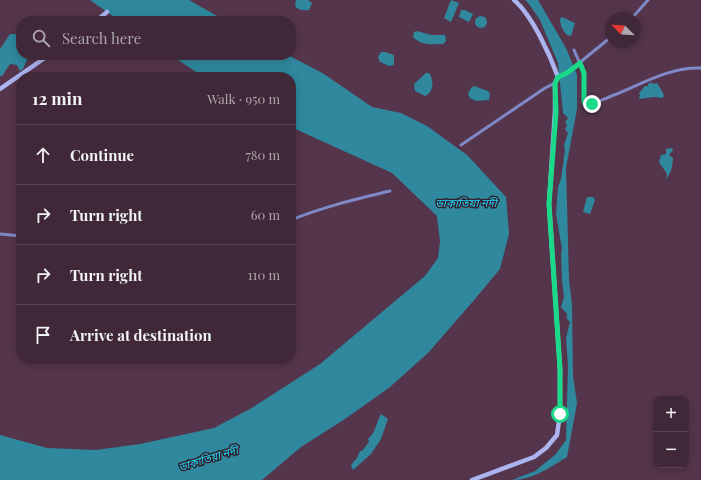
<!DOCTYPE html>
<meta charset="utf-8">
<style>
body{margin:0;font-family:"Playfair Display","Noto Sans Bengali",serif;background:#4b3444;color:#f1f3f6}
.controls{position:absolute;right:12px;bottom:12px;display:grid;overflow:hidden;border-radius:8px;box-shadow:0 2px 10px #0003}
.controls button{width:36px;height:36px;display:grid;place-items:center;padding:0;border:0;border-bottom:1px solid #594453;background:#402839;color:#f1f3f6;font:20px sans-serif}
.compass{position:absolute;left:605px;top:12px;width:36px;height:36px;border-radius:50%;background:#402839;box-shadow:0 2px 10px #0003;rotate:294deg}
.stop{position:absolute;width:12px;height:12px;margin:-9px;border:3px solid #1ad988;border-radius:50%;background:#fff}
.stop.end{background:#1ad988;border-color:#fff;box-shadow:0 1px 4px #0008}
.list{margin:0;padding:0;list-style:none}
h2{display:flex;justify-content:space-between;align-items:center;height:52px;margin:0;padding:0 16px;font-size:17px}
h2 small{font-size:13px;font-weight:400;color:#aea6ae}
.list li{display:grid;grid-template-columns:26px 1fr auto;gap:12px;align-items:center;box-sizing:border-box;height:60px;padding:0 16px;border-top:1px solid #594453}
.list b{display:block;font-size:15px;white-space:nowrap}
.list em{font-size:13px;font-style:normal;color:#aea6ae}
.icon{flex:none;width:22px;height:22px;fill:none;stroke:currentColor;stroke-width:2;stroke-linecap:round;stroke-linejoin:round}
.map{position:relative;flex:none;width:701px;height:480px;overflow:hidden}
.search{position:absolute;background:#402839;box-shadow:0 2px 10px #0003;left:16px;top:16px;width:280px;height:44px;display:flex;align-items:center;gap:10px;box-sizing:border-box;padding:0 14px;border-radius:16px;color:#aea6ae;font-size:15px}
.panel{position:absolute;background:#402839;box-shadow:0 2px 10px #0003;left:16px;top:72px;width:280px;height:292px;border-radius:16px}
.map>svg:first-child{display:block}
</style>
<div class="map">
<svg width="701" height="480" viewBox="0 0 701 480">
<rect width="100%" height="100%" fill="#55354c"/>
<g fill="#2f889e">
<polygon points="90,0 189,0 226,21 120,21"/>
<path d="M296 0H308L312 3 309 10C303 11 298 10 295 6Z"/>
<polygon points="451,0 459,3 451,22 444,18"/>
<path d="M525 0H538L566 48 577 75V109L566 168 569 279 572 305 573 376 577 403 567 457C551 467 532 480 512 480L535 471 555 455 566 440 568 366 566 338 570 322 567 319V314L561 307 564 297 562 281 561 253 562 249 556 214 558 187 561 179 565 150 564 145 568 133 565 129 567 125 565 122 568 118 563 113 558 63 540 20 529 4Z"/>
<polygon points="461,10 465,10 473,14 469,22 459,17"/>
<circle cx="481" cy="22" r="6"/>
<path d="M562 17 575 23 571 36 567 35C563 31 560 25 560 19Z"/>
<path d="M417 31 431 35H445L446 41 443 44C433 44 421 46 413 37L414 32Z"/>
<polygon points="10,34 21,34 21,55 29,55 23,69 20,71 17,65 10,64 2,76 0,76 0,49"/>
<polygon points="381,52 385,52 394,55 394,65 389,66 380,62 378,57"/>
<polygon points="170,55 288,55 324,74 372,107 401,113 427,126 467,155 506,197 509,234 500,269 475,299 428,353 390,387 345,419 301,447 262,480 0,480 0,435 47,448 96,450 140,444 214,428 250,409 320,364 425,276 438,258 440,242 437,216 392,173 291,127 291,77 204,77"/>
<path d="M426 73H429C434 80 434 92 425 96L415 91 414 84Z"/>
<polygon points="652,82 653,84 657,83 662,91 664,96 662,98 654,97 639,99 640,95 639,93 645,86 648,86 648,84"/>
<polygon points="474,86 488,91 490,94 489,100 476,101 470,98 468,94 471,88"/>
<polygon points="672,148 673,150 669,155 673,158 673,160 671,171 666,180 667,174 659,162 661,155 666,154 666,149"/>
<polygon points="587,197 593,197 595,200 590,214 583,212"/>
<path d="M381 414 388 419 381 439 371 454 353 470 351 465 357 458 360 451H362L369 442 368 439C376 432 376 423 381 414Z"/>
</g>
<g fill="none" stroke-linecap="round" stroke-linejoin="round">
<g stroke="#8089c7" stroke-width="3">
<polyline points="632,18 648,0"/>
<path d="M574 50 584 73 585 104C595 104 604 99 614 95 642 84 669 67 701 68"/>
<polyline points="558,77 567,73 611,37"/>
<polyline points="461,145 545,88 555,83"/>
<path d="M291 220C323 207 356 199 390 191"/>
<polyline points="0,234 21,236"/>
</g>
<g stroke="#abb4ef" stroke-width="4.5">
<polyline points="96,21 107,12"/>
<polyline points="0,89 49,55"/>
<path d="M472 480 534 457 546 448 557 435 560 414V369L549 204 555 111V83L558 77C550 55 532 15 514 0"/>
</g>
</g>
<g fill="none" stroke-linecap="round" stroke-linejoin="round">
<polyline stroke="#1ad988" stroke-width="5" points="560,414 560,369 549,204 556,112 555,84 558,77 567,73 580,63 584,73 584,102 585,104 592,104"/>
</g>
<g text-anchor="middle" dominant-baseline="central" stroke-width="3" stroke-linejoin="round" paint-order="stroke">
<g font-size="11" font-style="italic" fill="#1fd8fe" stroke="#31222d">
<text x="466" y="202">ডাকাতিয়া নদী</text>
<text transform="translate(208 458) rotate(-17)">ডাকাতিয়া নদী</text>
</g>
</g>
</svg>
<div class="controls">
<button>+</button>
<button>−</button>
</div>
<svg class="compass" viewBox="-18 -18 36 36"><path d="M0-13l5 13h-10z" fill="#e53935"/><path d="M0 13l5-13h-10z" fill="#aea6ae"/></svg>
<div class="stop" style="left:560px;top:414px"></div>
<div class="stop end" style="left:592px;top:104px"></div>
<div class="search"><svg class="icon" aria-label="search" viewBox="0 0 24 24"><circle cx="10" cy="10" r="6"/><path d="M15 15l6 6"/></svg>Search here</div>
<section class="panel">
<h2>12 min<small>Walk · 950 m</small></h2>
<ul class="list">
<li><svg class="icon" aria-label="ahead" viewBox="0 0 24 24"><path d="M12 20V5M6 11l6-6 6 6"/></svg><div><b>Continue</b></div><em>780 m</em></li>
<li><svg class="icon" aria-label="right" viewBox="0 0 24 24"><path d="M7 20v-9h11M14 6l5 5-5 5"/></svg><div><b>Turn right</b></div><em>60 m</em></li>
<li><svg class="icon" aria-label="right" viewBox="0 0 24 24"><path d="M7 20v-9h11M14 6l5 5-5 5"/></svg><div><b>Turn right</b></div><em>110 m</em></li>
<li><svg class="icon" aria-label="arrive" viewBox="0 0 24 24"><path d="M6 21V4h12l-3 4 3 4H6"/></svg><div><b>Arrive at destination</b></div></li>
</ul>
</section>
</div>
